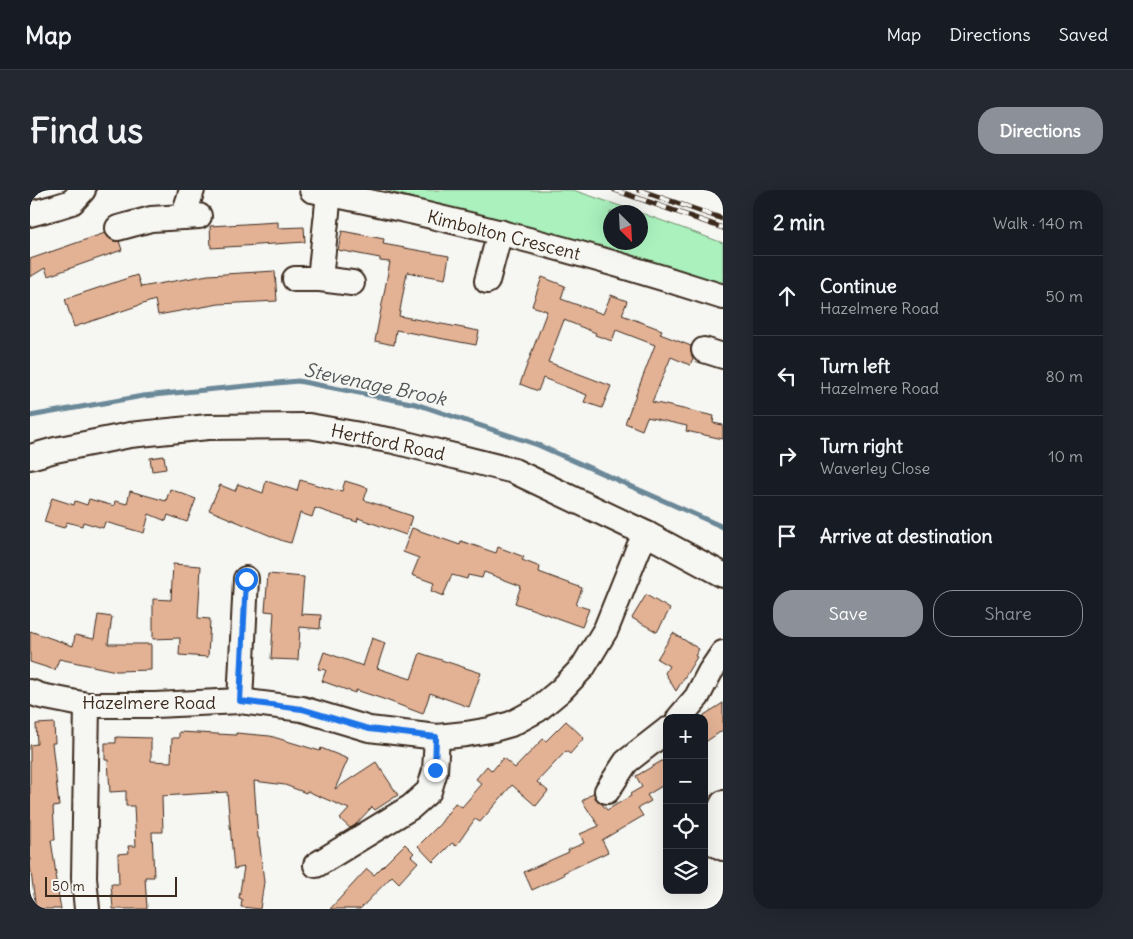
<!DOCTYPE html>
<meta charset="utf-8">
<style>
body{margin:0;font-family:Delius,sans-serif;background:#242831;color:#f1f3f6}
.controls{position:absolute;right:15px;bottom:15px;display:grid;overflow:hidden;border-radius:10px;box-shadow:0 5px 20px #0002}
.controls button{width:45px;height:45px;display:grid;place-items:center;padding:0;border:0;border-bottom:1px solid #363941;background:#171b24;color:#f1f3f6;font:25px sans-serif}
.compass{position:absolute;left:573px;top:15px;width:45px;height:45px;border-radius:50%;background:#171b24;box-shadow:0 5px 20px #0002;rotate:156deg}
.scale{position:absolute;left:15px;bottom:12px;width:132px;box-sizing:border-box;padding-left:5px;border:2px solid #3b2a1e;border-top:0;font-size:14px;line-height:18px;white-space:nowrap;color:#3b2a1e;-webkit-text-stroke:4px #f6f6f2;paint-order:stroke}
.stop{position:absolute;width:15px;height:15px;margin:-11px;border:4px solid #1a73e8;border-radius:50%;background:#fff}
.stop.end{background:#1a73e8;border-color:#fff;box-shadow:0 1px 5px #0008}
.list{margin:0;padding:0;list-style:none}
h2{display:flex;justify-content:space-between;align-items:center;height:65px;margin:0;padding:0 20px;font-size:21px}
h2 small{font-size:16px;font-weight:400;color:#9ea1a6}
.list li{display:grid;grid-template-columns:32px 1fr auto;gap:15px;align-items:center;box-sizing:border-box;height:80px;padding:0 20px;border-top:1px solid #363941}
.list b{display:block;font-size:19px;white-space:nowrap}
.list p{margin:0;font-size:16px;white-space:nowrap;color:#9ea1a6}
.list em{font-size:16px;font-style:normal;color:#9ea1a6}
.actions{display:flex;gap:10px;padding:15px 20px}
.actions a{flex:1;padding:11px 0;border:1px solid #8c9099;border-radius:20px;text-align:center;font-size:18px;color:#8c9099}
.actions .main{background:#8c9099;color:#fff}
.icon{flex:none;width:28px;height:28px;fill:none;stroke:currentColor;stroke-width:2;stroke-linecap:round;stroke-linejoin:round}
.map{position:relative;flex:none;width:693px;height:719px;overflow:hidden;border-radius:20px}
header{display:flex;align-items:center;gap:30px;box-sizing:border-box;height:70px;padding:0 25px;background:#171b24;border-bottom:1px solid #363941}
header strong{font-size:24px}
nav{display:flex;gap:28px;margin-inline-start:auto;font-size:18px}
.intro{display:flex;align-items:center;justify-content:space-between;box-sizing:border-box;height:120px;padding:0 30px}
h1{margin:0;font-size:35px}
.button{padding:12px 22px;border-radius:20px;background:#8c9099;color:#fff;font-size:18px;font-weight:700}
main{display:flex;gap:30px;padding:0 30px}
aside{flex:1;background:#171b24;border-radius:20px;box-shadow:0 5px 20px #0002}
.map>svg:first-child{display:block}
</style>
<header>
<strong>Map</strong>
<nav><a>Map</a><a>Directions</a><a>Saved</a></nav>
</header>
<div class="intro"><h1>Find us</h1><a class="button">Directions</a></div>
<main>
<div class="map">
<svg width="693" height="719" viewBox="0 0 693 719">
<rect width="100%" height="100%" fill="#f6f6f2"/>
<filter id="ink" filterUnits="userSpaceOnUse"><feTurbulence type="fractalNoise" baseFrequency=".02" numOctaves="2"/><feDisplacementMap in="SourceGraphic" scale="10" xChannelSelector="R" yChannelSelector="G"/><feConvolveMatrix kernelMatrix="1 2 1 2 8 2 1 2 1" color-interpolation-filters="sRGB"/></filter>
<g filter="url(#ink)">
<polygon fill="#aaf1be" stroke="#728e6e" points="355,0 543,0 608,22 580,22 580,52 610,52 611,23 693,53 693,95"/>
<g fill="none" stroke-linecap="round" stroke-linejoin="round">
<polyline stroke="#6b8898" stroke-width="5" points="0,226 113,206 268,191 386,214 508,255 693,337"/>
</g>
<g fill="#e3b295" stroke="#3b2a1e">
<polygon points="248,32 248,38 274,37 275,52 181,58 180,36"/>
<polygon points="312,41 354,49 353,54 419,66 415,89 377,82 369,126 449,141 446,155 366,140 364,155 345,151 360,72 350,71 350,68 308,60"/>
<polygon points="75,43 79,48 84,51 89,51 92,60 18,86 15,78 0,87 0,69"/>
<polygon points="245,81 247,111 189,114 128,125 125,110 44,137 35,109 107,85 111,97 178,85"/>
<polygon points="512,87 535,96 531,109 573,124 581,105 597,111 592,125 632,140 630,144 661,156 661,162 663,168 660,175 641,167 622,212 684,226 683,233 693,235 693,249 656,241 657,236 617,227 612,240 595,233 625,155 586,140 582,151 565,145 566,143 534,130 518,172 581,196 572,218 554,212 557,205 513,188 508,201 490,194 517,121 502,116"/>
<polygon points="134,266 136,279 122,281 120,268"/>
<polygon points="270,290 307,301 307,300 312,301 315,291 338,298 334,310 382,326 376,345 328,328 327,332 285,318 282,327 270,323 261,353 253,351 179,320 190,295 205,301 208,294 233,303 236,291 267,301"/>
<polygon points="140,299 166,309 157,332 138,325 136,331 119,324 114,343 75,332 73,338 53,332 52,336 37,332 34,338 14,332 22,308 44,315 45,311 57,315 59,309 84,316 85,311 97,314 100,301 136,311"/>
<polygon points="382,338 430,355 431,351 466,363 468,357 494,367 492,370 510,377 509,382 552,398 546,415 559,419 552,437 485,413 491,396 454,382 452,388 438,385 437,389 422,385 413,406 401,401 404,393 382,385 389,368 373,362"/>
<polygon points="143,374 171,376 168,428 180,429 178,467 149,465 150,448 123,449 123,409 141,410"/>
<polygon points="238,384 274,387 271,424 291,425 290,439 270,437 268,470 241,469 244,422 235,421"/>
<polygon points="616,405 640,419 627,442 602,428"/>
<polygon points="68,425 82,427 78,454 121,454 121,480 86,481 29,469 25,480 0,472 0,441 43,456 45,445 64,449"/>
<polygon points="643,443 669,459 665,466 667,467 646,501 635,483 639,476 627,469"/>
<polygon points="342,448 355,453 347,478 381,489 390,463 451,483 439,517 400,503 393,524 356,510 326,500 325,503 292,491 296,480 288,479 294,462 333,476"/>
<polygon points="693,513 693,540 674,553 674,525"/>
<polygon points="536,531 554,548 540,564 536,561 507,592 518,601 506,616 482,595 450,632 445,629 426,656 422,653 403,672 388,656 410,634 425,613 432,617 452,594 446,589 457,576 462,581 473,568 485,578 513,549 516,551"/>
<polygon points="24,533 25,553 22,553 29,616 23,617 25,650 21,650 26,684 25,685 31,719 6,719 0,675 0,555 7,554 6,534"/>
<polygon points="149,542 206,545 206,543 240,546 290,561 291,558 318,569 305,599 346,572 368,605 345,620 342,617 324,636 320,638 310,629 319,619 277,601 276,603 255,595 224,591 228,648 229,648 234,692 230,719 211,717 212,709 209,708 214,677 204,679 197,602 132,606 133,642 122,642 124,687 115,687 117,719 83,719 81,694 89,694 88,664 99,663 98,656 106,656 104,616 96,616 96,601 80,602 78,570 75,570 75,553 86,553 86,547 121,548 121,571 141,572 142,548 149,548"/>
<polygon points="637,568 637,593 617,605 621,611 608,618 613,626 572,650 578,662 533,683 534,685 502,700 494,682 539,662 538,660 554,653 550,644 569,636 552,611 564,602 565,608 569,612 572,614 577,620 601,606 600,604 612,597 606,586"/>
<polygon points="375,654 384,663 381,666 388,672 369,693 362,686 330,719 300,719 337,679 344,685"/>
</g>
<g fill="none" stroke-linecap="round" stroke-linejoin="round">
<g stroke="#3b2a1e" stroke-width="28">
<g id="minor">
<path d="M282 0C421 28 558 63 693 107"/>
<polyline points="0,24 26,17 42,12 53,0"/>
<polyline points="153,27 162,0"/>
<polyline points="88,38 121,29 169,26"/>
<polyline points="265,89 290,89 322,93"/>
<polyline points="290,89 299,3"/>
<polyline points="457,91 470,42"/>
<polyline points="674,160 693,166"/>
<polyline points="0,267 25,260 100,245 178,237 279,236 364,251 484,281 617,344 693,385"/>
<polyline points="0,502 11,506 57,515 125,515 210,511 272,519 339,539 407,547 436,544 460,540 481,534 507,520 531,500 553,477 576,439 609,357 617,344"/>
<polyline points="210,511 216,389"/>
<polyline points="57,515 54,688 57,719"/>
<polyline points="649,528 667,507 680,482 693,463"/>
<polyline points="577,601 596,572 637,540"/>
<polyline points="693,613 682,636 680,647 687,655 693,658"/>
<polyline points="286,675 381,617 399,601 405,581 407,547"/>
</g>
</g>
<use href="#minor" stroke="#f6f6f2" stroke-width="24"/>
<g stroke="#3b2a1e" stroke-width="5.5">
<g id="rail">
<polyline points="585,0 693,38"/>
<polyline points="609,0 693,29"/>
</g>
</g>
<use href="#rail" stroke="#f6f6f2" stroke-width="4" stroke-dasharray="11" stroke-linecap="butt"/>
</g>
</g>
<g fill="none" stroke-linecap="round" stroke-linejoin="round" filter="url(#ink)">
<polyline stroke="#1a73e8" stroke-width="6" points="216,389 210,511 272,519 339,539 406,547 405,580"/>
</g>
<g text-anchor="middle" dominant-baseline="central" stroke-width="4" stroke-linejoin="round" paint-order="stroke">
<g font-size="18" fill="#3b2a1e" stroke="#f6f6f2">
<text transform="translate(474 45) rotate(14)">Kimbolton Crescent</text>
<text transform="translate(358 252) rotate(12)">Hertford Road</text>
<text x="119" y="512">Hazelmere Road</text>
</g>
<g font-size="19" font-style="italic" fill="#53595b" stroke="#f6f6f2">
<text transform="translate(345 194) rotate(12)">Stevenage Brook</text>
</g>
</g>
</svg>
<div class="controls">
<button>+</button>
<button>−</button>
<button><svg class="icon" aria-label="locate" viewBox="0 0 24 24"><circle cx="12" cy="12" r="6"/><path d="M12 2v4M12 18v4M2 12h4M18 12h4"/></svg></button>
<button><svg class="icon" aria-label="layers" viewBox="0 0 24 24"><path d="M12 4l9 5-9 5-9-5zM3 14l9 5 9-5"/></svg></button>
</div>
<svg class="compass" viewBox="-18 -18 36 36"><path d="M0-13l5 13h-10z" fill="#e53935"/><path d="M0 13l5-13h-10z" fill="#9ea1a6"/></svg>
<div class="scale">50 m</div>
<div class="stop" style="left:216px;top:389px"></div>
<div class="stop end" style="left:405px;top:580px"></div>
</div>
<aside>
<h2>2 min<small>Walk · 140 m</small></h2>
<ul class="list">
<li><svg class="icon" aria-label="ahead" viewBox="0 0 24 24"><path d="M12 20V5M6 11l6-6 6 6"/></svg><div><b>Continue</b><p>Hazelmere Road</p></div><em>50 m</em></li>
<li><svg class="icon" aria-label="left" viewBox="0 0 24 24"><path d="M17 20v-9H6M10 6l-5 5 5 5"/></svg><div><b>Turn left</b><p>Hazelmere Road</p></div><em>80 m</em></li>
<li><svg class="icon" aria-label="right" viewBox="0 0 24 24"><path d="M7 20v-9h11M14 6l5 5-5 5"/></svg><div><b>Turn right</b><p>Waverley Close</p></div><em>10 m</em></li>
<li><svg class="icon" aria-label="arrive" viewBox="0 0 24 24"><path d="M6 21V4h12l-3 4 3 4H6"/></svg><div><b>Arrive at destination</b></div></li>
</ul>
<div class="actions"><a class="main">Save</a><a>Share</a></div>
</aside>
</main>
